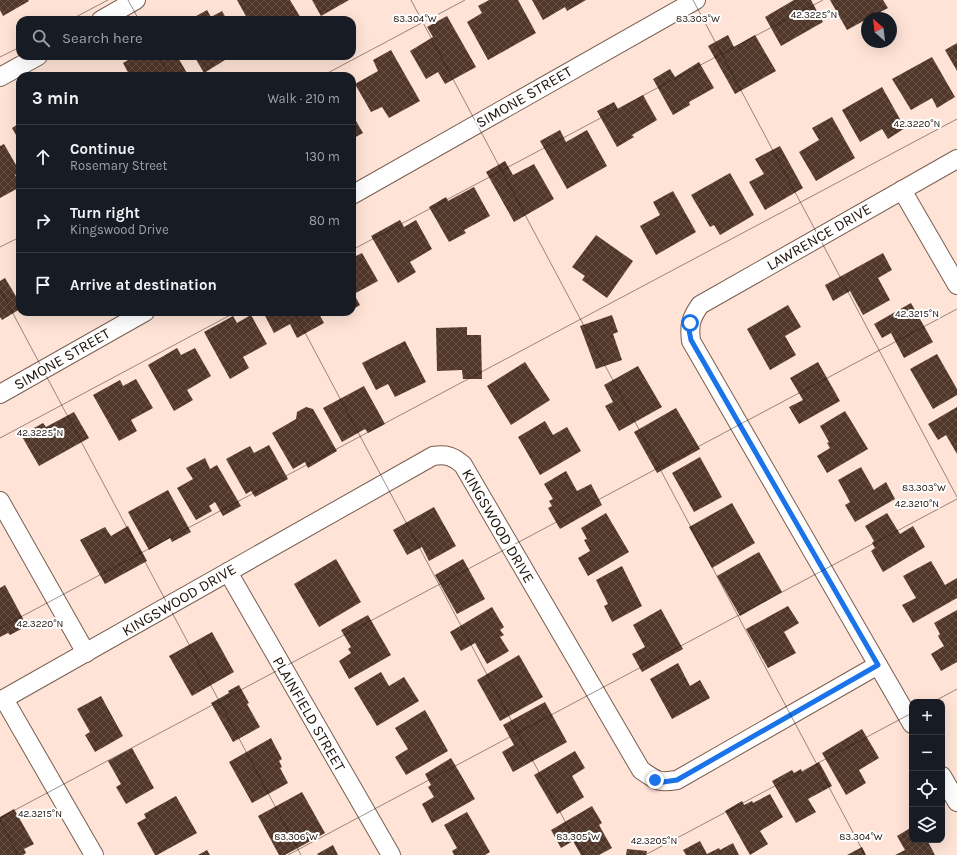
<!DOCTYPE html>
<meta charset="utf-8">
<style>
body{margin:0;font-family:Karla,sans-serif;background:#20242c;color:#f1f3f6}
.controls{position:absolute;right:12px;bottom:12px;display:grid;overflow:hidden;border-radius:8px;box-shadow:0 4px 16px #0002}
.controls button{width:36px;height:36px;display:grid;place-items:center;padding:0;border:0;border-bottom:1px solid #363941;background:#171b24;color:#f1f3f6;font:20px sans-serif}
.compass{position:absolute;left:861px;top:12px;width:36px;height:36px;border-radius:50%;background:#171b24;box-shadow:0 4px 16px #0002;rotate:332deg}
.stop{position:absolute;width:12px;height:12px;margin:-9px;border:3px solid #1a73e8;border-radius:50%;background:#fff}
.stop.end{background:#1a73e8;border-color:#fff;box-shadow:0 1px 4px #0008}
.list{margin:0;padding:0;list-style:none}
h2{display:flex;justify-content:space-between;align-items:center;height:52px;margin:0;padding:0 16px;font-size:17px}
h2 small{font-size:13px;font-weight:400;color:#9ea1a6}
.list li{display:grid;grid-template-columns:26px 1fr auto;gap:12px;align-items:center;box-sizing:border-box;height:64px;padding:0 16px;border-top:1px solid #363941}
.list b{display:block;font-size:15px;white-space:nowrap}
.list p{margin:0;font-size:13px;white-space:nowrap;color:#9ea1a6}
.list em{font-size:13px;font-style:normal;color:#9ea1a6}
.icon{flex:none;width:22px;height:22px;fill:none;stroke:currentColor;stroke-width:2;stroke-linecap:round;stroke-linejoin:round}
.map{position:relative;flex:none;width:957px;height:855px;overflow:hidden}
.search{position:absolute;background:#171b24;box-shadow:0 4px 16px #0002;left:16px;top:16px;width:340px;height:44px;display:flex;align-items:center;gap:10px;box-sizing:border-box;padding:0 14px;border-radius:12px;color:#9ea1a6;font-size:15px}
.panel{position:absolute;background:#171b24;box-shadow:0 4px 16px #0002;left:16px;top:72px;width:340px;height:244px;border-radius:12px}
.map>svg:first-child{display:block}
</style>
<div class="map">
<svg width="957" height="855" viewBox="0 0 957 855">
<defs>
<pattern id="building-cross-hatch" width="8" height="8" patternUnits="userSpaceOnUse"><rect width="8" height="8" fill="#51372a"/><path d="M0 0l8 8M0 8l8-8" fill="none" stroke="#665146"/></pattern>
</defs>
<rect width="100%" height="100%" fill="#fee3d6"/>
<g fill="url(#building-cross-hatch)">
<polygon points="0,0 28,0 29,1 3,16 0,10"/>
<polygon points="237,0 290,0 302,20 248,20"/>
<polygon points="312,0 349,0 321,16"/>
<polygon points="489,0 518,0 536,33 488,60 467,22 482,13 478,6"/>
<polygon points="532,0 586,0 567,11 565,7 543,20"/>
<polygon points="794,0 811,0 823,22 781,46 765,17"/>
<polygon points="830,0 883,0 888,8 869,18 867,18 867,19 847,30"/>
<polygon points="207,10 211,17 222,11 227,20 189,20"/>
<polygon points="447,16 476,67 445,84 438,72 426,79 410,51 433,37 427,27"/>
<polygon points="728,35 734,47 755,35 776,71 735,94 708,46"/>
<polygon points="957,43 957,71 945,50"/>
<polygon points="391,50 420,101 389,118 382,107 371,112 355,84 378,71 373,60"/>
<polygon points="135,56 177,56 187,73 183,76 130,76 123,63"/>
<polygon points="194,56 222,56 225,60 204,73"/>
<polygon points="932,57 955,97 937,108 932,98 911,110 892,79"/>
<polygon points="699,62 714,88 689,102 690,105 673,115 653,79 670,69 675,77"/>
<polygon points="882,87 905,128 888,139 882,129 860,142 842,110"/>
<polygon points="643,95 657,120 632,135 634,137 617,147 597,111 614,102 618,109"/>
<polygon points="352,114 363,133 352,139"/>
<polygon points="832,117 855,158 816,181 799,152 819,140 812,128"/>
<polygon points="20,123 20,142 12,128"/>
<polygon points="560,130 566,142 587,130 607,166 567,189 540,141"/>
<polygon points="4,144 20,172 15,175 20,184 20,187 0,198 0,146"/>
<polygon points="780,146 803,188 765,210 749,182 764,174 755,159"/>
<polygon points="505,161 513,175 534,164 554,199 514,222 486,172"/>
<polygon points="730,173 754,215 720,235 714,225 710,227 691,195"/>
<polygon points="474,187 490,216 464,230 466,233 449,242 429,207 446,197 448,201"/>
<polygon points="673,191 696,232 656,255 640,226 660,215 653,202"/>
<polygon points="400,220 404,227 416,220 432,249 410,262 416,272 398,283 371,236"/>
<polygon points="596,235 633,261 607,298 582,280 585,276 572,267"/>
<polygon points="362,253 378,281 354,294 360,305 352,310 352,258"/>
<polygon points="883,253 892,270 878,278 890,300 863,315 850,291 833,301 825,285"/>
<polygon points="5,278 20,303 20,309 2,320 0,317 0,281"/>
<polygon points="911,303 933,342 904,358 891,333 882,338 874,324"/>
<polygon points="788,305 801,327 785,336 796,355 770,370 747,329"/>
<polygon points="263,312 318,312 324,323 297,338 290,324 274,333"/>
<polygon points="340,312 349,312 342,316"/>
<polygon points="251,315 267,344 243,357 249,368 230,379 204,332 233,316 237,323"/>
<polygon points="612,315 618,332 613,334 622,360 596,369 580,326"/>
<polygon points="467,327 467,335 481,335 482,379 463,379 462,370 437,371 436,328"/>
<polygon points="405,341 426,382 395,397 388,384 376,390 362,363"/>
<polygon points="177,348 181,355 195,348 211,376 187,390 193,400 174,411 148,365"/>
<polygon points="937,354 957,389 957,395 933,409 910,369"/>
<polygon points="525,362 550,400 511,425 487,386"/>
<polygon points="818,362 840,401 799,424 789,407 803,400 790,378"/>
<polygon points="638,366 662,407 619,431 605,406 613,402 604,385"/>
<polygon points="136,379 153,408 131,420 137,431 119,441 93,395 120,380 123,386"/>
<polygon points="364,386 385,424 368,433 365,429 342,442 323,408"/>
<polygon points="306,407 313,409 337,451 308,468 305,462 293,469 272,433 296,419 297,412"/>
<polygon points="957,407 957,454 946,435 938,440 928,424"/>
<polygon points="676,408 700,449 657,473 634,432"/>
<polygon points="845,411 868,449 827,473 817,456 830,448 827,443 829,442 820,426"/>
<polygon points="74,412 89,438 39,466 21,435 43,423 46,427"/>
<polygon points="545,421 553,435 567,427 581,451 540,475 518,437"/>
<polygon points="269,445 288,479 255,497 251,491 246,494 226,459 250,446 254,453"/>
<polygon points="700,457 722,497 694,512 672,473"/>
<polygon points="205,458 210,469 217,465 241,506 223,516 215,502 209,506 212,511 196,520 177,488 193,479 186,468"/>
<polygon points="861,467 874,490 886,482 895,499 855,522 845,505 850,502 838,480"/>
<polygon points="566,471 577,491 591,484 602,505 560,529 548,508 552,506 549,501 553,499 544,484"/>
<polygon points="168,490 191,532 172,542 170,538 149,550 128,512"/>
<polygon points="732,503 755,543 712,568 689,527"/>
<polygon points="434,507 456,546 429,561 422,547 407,555 393,530"/>
<polygon points="606,513 629,552 588,576 578,558 590,551 584,540 587,539 581,528"/>
<polygon points="887,513 900,534 913,526 925,547 883,572 871,551 875,548 872,543 874,541 865,526"/>
<polygon points="128,526 147,561 105,584 80,540 105,527 111,536"/>
<polygon points="759,552 782,592 740,616 717,576"/>
<polygon points="336,559 361,602 319,627 294,584"/>
<polygon points="463,559 485,599 457,614 435,575"/>
<polygon points="931,561 945,585 957,578 957,598 913,623 902,605 916,598 903,576"/>
<polygon points="622,566 642,606 612,622 604,606 608,604 596,580"/>
<polygon points="5,585 27,626 10,635 8,633 0,637 0,588"/>
<polygon points="788,606 799,623 784,632 796,653 768,668 746,629"/>
<polygon points="492,607 504,627 500,630 504,635 500,637 509,651 487,664 475,643 461,651 450,632"/>
<polygon points="661,609 683,649 642,672 632,654 645,647 633,625"/>
<polygon points="957,610 957,662 941,671 931,654 944,646 938,636 940,634 934,623"/>
<polygon points="368,615 391,655 349,679 339,661 351,653 348,649 351,647 341,630"/>
<polygon points="212,632 234,672 192,696 169,656"/>
<polygon points="519,655 543,697 500,721 477,680"/>
<polygon points="678,663 690,686 700,680 710,698 672,719 650,679"/>
<polygon points="381,672 389,686 404,677 419,701 377,726 354,688"/>
<polygon points="239,685 249,703 247,704 260,727 233,742 211,703 229,693 228,691"/>
<polygon points="101,696 123,736 95,752 85,735 90,732 77,709"/>
<polygon points="545,702 567,742 513,772 502,752 514,745 503,725"/>
<polygon points="425,710 448,751 406,775 395,757 408,749 395,728"/>
<polygon points="862,729 879,758 859,770 866,783 846,795 822,753"/>
<polygon points="271,738 282,759 279,761 282,767 280,768 288,783 252,803 229,762"/>
<polygon points="132,748 154,788 126,804 116,787 121,784 108,761"/>
<polygon points="575,751 585,768 572,776 584,797 557,814 534,775"/>
<polygon points="451,758 475,799 432,823 422,804 434,797 428,787 431,785 425,774"/>
<polygon points="819,762 832,786 808,799 816,812 796,823 772,781 792,770 794,773 801,769 802,772"/>
<polygon points="302,792 325,833 285,855 279,855 258,816"/>
<polygon points="770,794 783,817 760,831 768,844 750,855 725,811 742,801 744,805 752,801 753,803"/>
<polygon points="176,796 197,833 157,855 155,855 137,823 146,818 144,814"/>
<polygon points="592,806 602,823 599,825 612,848 599,855 581,855 573,841 561,848 551,830"/>
<polygon points="14,809 34,844 24,849 26,853 23,855 0,855 0,817"/>
<polygon points="467,812 490,852 485,855 454,855 452,851 457,848 444,825"/>
<polygon points="912,827 912,840 927,840 935,855 895,855 905,850 897,836"/>
<polygon points="700,841 707,854 719,848 720,850 733,843 739,855 686,855 683,850"/>
<polygon points="333,845 338,855 318,855 317,854"/>
<polygon points="862,847 866,855 847,855"/>
<polygon points="627,849 647,851 646,855 626,855"/>
<polygon points="207,850 210,855 198,855"/>
</g>
<g fill="none" stroke-linecap="round" stroke-linejoin="round">
<g stroke="#7a5e50" stroke-width="20">
<g id="minor">
<polyline points="101,20 136,0"/>
<polyline points="0,77 38,56"/>
<polyline points="902,190 957,285"/>
<polyline points="352,195 696,0"/>
<polyline points="0,394 145,312"/>
<polyline points="0,501 86,653"/>
<polyline points="228,572 391,855"/>
<polyline points="4,699 94,855"/>
<path d="M0 701 433 456C446 454 453 456 463 465L641 770C657 781 658 783 677 780L878 665"/>
<path d="M912 724 691 341C689 324 691 318 700 305L957 159"/>
<polyline points="942,776 957,802"/>
</g>
</g>
<use href="#minor" stroke="#fff" stroke-width="18"/>
</g>
<g fill="none" stroke-linecap="round" stroke-linejoin="round">
<polyline stroke="#1a73e8" stroke-width="5" points="655,780 663,782 677,780 878,665 691,340 689,330 690,323"/>
</g>
<path fill="none" stroke="#1d120c" stroke-width="1" stroke-opacity="0.45" d="M128 0 139 20M411 0 865 855M693 0 957 497M70 20 108 0M158 56 169 76M0 57 20 47M322 76 465 0M0 247 20 237M352 250 823 0M0 289 301 855M294 312 583 855M0 438 236 312M0 628 957 119M933 702 957 689M0 818 957 309M0 820 18 855M288 855 957 499M645 855 912 713"/>
<g text-anchor="middle" dominant-baseline="central" stroke-width="4" stroke-linejoin="round" paint-order="stroke">
<g font-size="15" fill="#1d120c" stroke="#fff">
<text transform="translate(524 97) rotate(-30)">SIMONE STREET</text>
<text transform="translate(819 237) rotate(-30)">LAWRENCE DRIVE</text>
<text transform="translate(62 359) rotate(-30)">SIMONE STREET</text>
<text transform="translate(498 526) rotate(60)">KINGSWOOD DRIVE</text>
<text transform="translate(179 600) rotate(-30)">KINGSWOOD DRIVE</text>
<text transform="translate(309 714) rotate(60)">PLAINFIELD STREET</text>
</g>
</g>
<g font-size="10" text-anchor="middle" fill="#1d120c" stroke="#fff" stroke-width="4" stroke-linejoin="round" paint-order="stroke">
<text x="814" y="18">42.3225°N</text>
<text x="415" y="22">83.304°W</text>
<text x="698" y="22">83.303°W</text>
<text x="917" y="127">42.3220°N</text>
<text x="917" y="317">42.3215°N</text>
<text x="40" y="436">42.3225°N</text>
<text x="924" y="491">83.303°W</text>
<text x="917" y="507">42.3210°N</text>
<text x="40" y="627">42.3220°N</text>
<text x="40" y="817">42.3215°N</text>
<text x="296" y="840">83.306°W</text>
<text x="578" y="840">83.305°W</text>
<text x="861" y="840">83.304°W</text>
<text x="654" y="844">42.3205°N</text>
</g>
</svg>
<div class="controls">
<button>+</button>
<button>−</button>
<button><svg class="icon" aria-label="locate" viewBox="0 0 24 24"><circle cx="12" cy="12" r="6"/><path d="M12 2v4M12 18v4M2 12h4M18 12h4"/></svg></button>
<button><svg class="icon" aria-label="layers" viewBox="0 0 24 24"><path d="M12 4l9 5-9 5-9-5zM3 14l9 5 9-5"/></svg></button>
</div>
<svg class="compass" viewBox="-18 -18 36 36"><path d="M0-13l5 13h-10z" fill="#e53935"/><path d="M0 13l5-13h-10z" fill="#9ea1a6"/></svg>
<div class="stop" style="left:690px;top:323px"></div>
<div class="stop end" style="left:655px;top:780px"></div>
<div class="search"><svg class="icon" aria-label="search" viewBox="0 0 24 24"><circle cx="10" cy="10" r="6"/><path d="M15 15l6 6"/></svg>Search here</div>
<section class="panel">
<h2>3 min<small>Walk · 210 m</small></h2>
<ul class="list">
<li><svg class="icon" aria-label="ahead" viewBox="0 0 24 24"><path d="M12 20V5M6 11l6-6 6 6"/></svg><div><b>Continue</b><p>Rosemary Street</p></div><em>130 m</em></li>
<li><svg class="icon" aria-label="right" viewBox="0 0 24 24"><path d="M7 20v-9h11M14 6l5 5-5 5"/></svg><div><b>Turn right</b><p>Kingswood Drive</p></div><em>80 m</em></li>
<li><svg class="icon" aria-label="arrive" viewBox="0 0 24 24"><path d="M6 21V4h12l-3 4 3 4H6"/></svg><div><b>Arrive at destination</b></div></li>
</ul>
</section>
</div>
